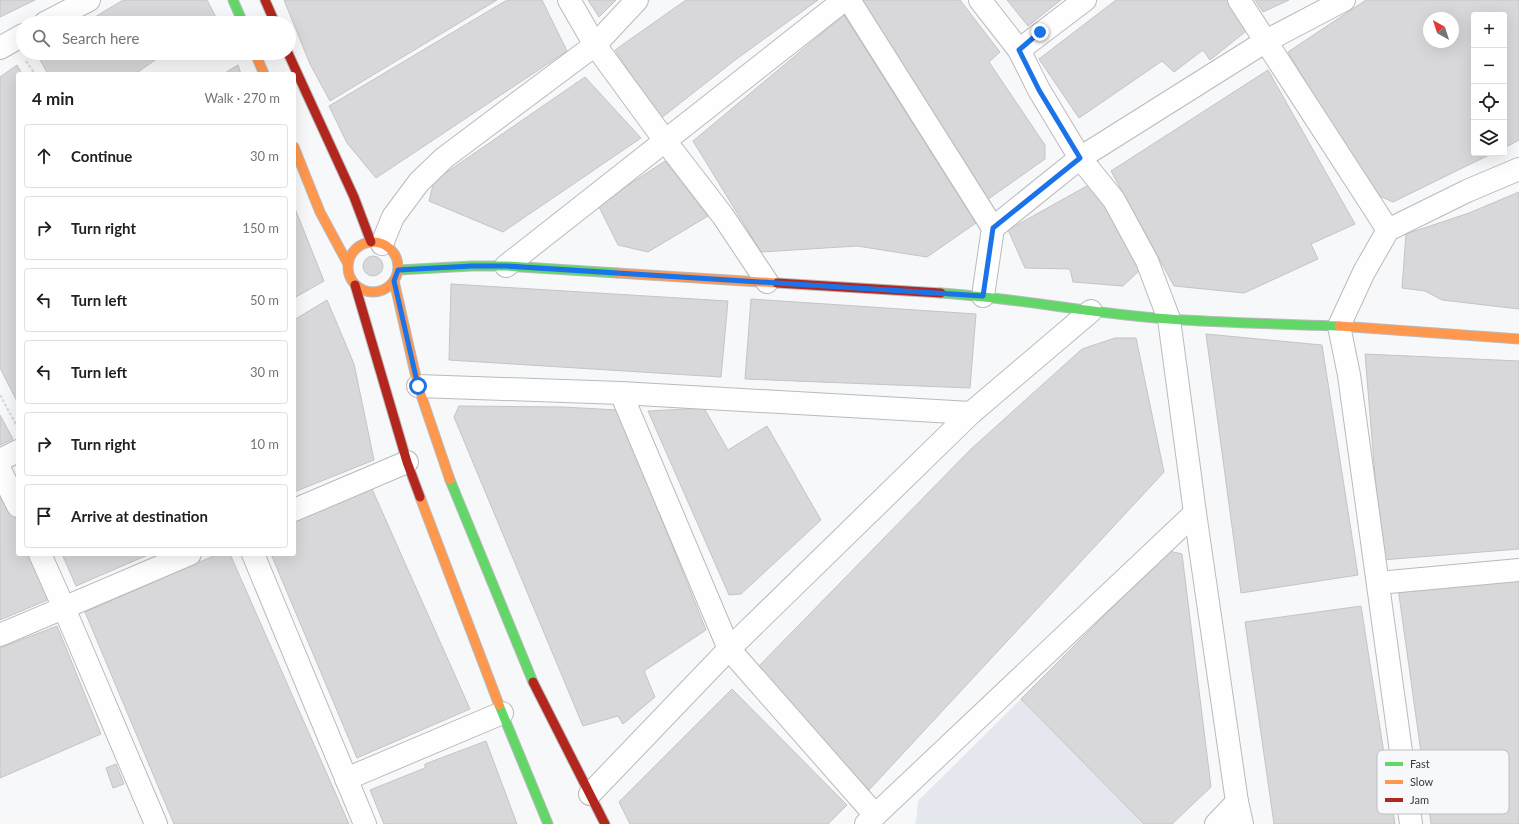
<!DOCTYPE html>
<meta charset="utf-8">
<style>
body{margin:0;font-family:Lato,sans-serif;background:#f2f2f2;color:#202124}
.controls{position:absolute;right:12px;top:12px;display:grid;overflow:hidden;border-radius:4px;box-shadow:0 4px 16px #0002}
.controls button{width:36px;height:36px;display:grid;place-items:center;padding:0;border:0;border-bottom:1px solid #e0e0e0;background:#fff;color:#202124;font:20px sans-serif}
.compass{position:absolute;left:1423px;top:12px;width:36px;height:36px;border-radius:50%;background:#fff;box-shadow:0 4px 16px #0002;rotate:321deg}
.stop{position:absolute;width:12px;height:12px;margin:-9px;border:3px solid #1a73e8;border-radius:50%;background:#fff}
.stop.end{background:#1a73e8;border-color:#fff;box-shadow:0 1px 4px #0008}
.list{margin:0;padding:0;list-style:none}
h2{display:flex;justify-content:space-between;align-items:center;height:52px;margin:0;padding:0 16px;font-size:17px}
h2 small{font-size:13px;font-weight:400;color:#757577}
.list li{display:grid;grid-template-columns:26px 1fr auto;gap:12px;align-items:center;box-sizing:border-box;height:64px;margin:0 8px 8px;padding:0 8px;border:1px solid #e0e0e0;border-radius:4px}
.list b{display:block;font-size:15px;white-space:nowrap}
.list em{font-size:13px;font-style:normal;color:#757577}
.icon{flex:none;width:22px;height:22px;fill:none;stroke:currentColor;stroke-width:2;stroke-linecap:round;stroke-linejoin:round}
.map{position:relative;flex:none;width:1519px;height:824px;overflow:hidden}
.search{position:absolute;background:#fff;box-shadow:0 4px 16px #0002;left:16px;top:16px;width:280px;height:44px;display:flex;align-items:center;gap:10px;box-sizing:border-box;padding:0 14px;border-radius:22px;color:#757577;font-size:15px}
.panel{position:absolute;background:#fff;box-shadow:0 4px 16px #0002;left:16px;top:72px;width:280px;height:484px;border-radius:4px}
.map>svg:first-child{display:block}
</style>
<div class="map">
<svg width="1519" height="824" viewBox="0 0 1519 824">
<rect width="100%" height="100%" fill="#f7f8fa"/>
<polygon fill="#e4e8ee" points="1021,699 1144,824 914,824 916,822 918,801"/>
<g fill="#d8d8da" stroke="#c3c4c5" fill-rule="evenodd">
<polygon points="0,0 35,0 0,17"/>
<polygon points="123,0 207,0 219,23 85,23"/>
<polygon points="284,0 497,0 330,101 310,64"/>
<polygon points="507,0 542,0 567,51 376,178 347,143 329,106"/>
<polygon points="588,0 616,0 599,17"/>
<polygon points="686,0 818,0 735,60 660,119 615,50"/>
<polygon points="861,0 960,0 1000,52 989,62 1045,145 1045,159 987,200"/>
<polygon points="1007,0 1061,0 1028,26"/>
<polygon points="1116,0 1231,0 1250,28 1210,60 1203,50 1174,72 1162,61 1079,118 1039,59"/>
<polygon points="1255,0 1289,0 1263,12"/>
<path d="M1366 0H1519V140L1504 148V15H1474V153H1493L1393 202 1373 193 1288 52ZM1429 18H1453V42H1429Z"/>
<polygon points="844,15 976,223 927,257 857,246 761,252 693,141"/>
<polygon points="45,53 165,53 135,74 48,74 40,60"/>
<polygon points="17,65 22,74 18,74 18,403 0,368 0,77"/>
<polygon points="238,65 241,74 223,74"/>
<polygon points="1268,70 1355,224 1311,244 1318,259 1244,293 1174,286 1111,171"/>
<polygon points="585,77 641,138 503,232 429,201 434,181"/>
<polygon points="665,161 708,216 648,252 618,245 598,205"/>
<polygon points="1094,182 1142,268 1123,286 1073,282 1070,269 1025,268 1008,230"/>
<polygon points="1519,192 1519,309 1442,300 1425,291 1402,288 1406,234 1469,213"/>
<polygon points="294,206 324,281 294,298"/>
<circle cx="373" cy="266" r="10"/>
<polygon points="451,284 728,301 721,377 449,360"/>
<polygon points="751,299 976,314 970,388 745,379"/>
<polygon points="327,300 354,364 374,460 294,492 294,320"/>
<polygon points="1206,334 1322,345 1358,575 1241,593"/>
<polygon points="1115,338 1136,338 1164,472 869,790 754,671 971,449 1082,349"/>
<polygon points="1365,354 1519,361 1519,549 1382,560"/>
<polygon points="459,406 563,407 618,410 706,630 644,671 655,697 623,724 618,716 583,726 454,417"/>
<polygon points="704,408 728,450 767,426 821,520 741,594 729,595 648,411"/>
<polygon points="0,415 13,439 0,445"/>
<polygon points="0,487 1,487 18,523 18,554 32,554 52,598 0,620"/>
<polygon points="372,489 470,709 357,758 271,554 294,554 294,521"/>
<polygon points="1169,551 1182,554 1211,787 1172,824 1144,824 1021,699"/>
<polygon points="62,554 150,554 76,586"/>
<polygon points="218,554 230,554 349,824 174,824 85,612"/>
<polygon points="1519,580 1519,824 1431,824 1398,588"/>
<polygon points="1361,606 1395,824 1274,824 1245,622"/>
<polygon points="57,626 101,734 0,778 0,648"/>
<polygon points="732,689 847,805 828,824 630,824 619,802"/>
<polygon points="486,741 517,824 384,824 370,790 425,768 425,764"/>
<polygon points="116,764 124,784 113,788 106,768"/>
</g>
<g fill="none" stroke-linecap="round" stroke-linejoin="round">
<g stroke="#b9babb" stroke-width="24">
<g id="street">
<polyline points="569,0 595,45 666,142 723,216 767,282"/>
<polyline points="849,0 993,228 983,296"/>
<polyline points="980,0 1019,50"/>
<polyline points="1085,0 1019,50 1039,90 1080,158 1114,200 1147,261 1169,319 1195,513 1237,802 1242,824"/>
<polyline points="1239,0 1388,230"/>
<polyline points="45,23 89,0"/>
<polyline points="0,48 23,35"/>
<polyline points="993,228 1080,158 1266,41 1344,0"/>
<polyline points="382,244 393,217 419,182 444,158 595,45 637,0"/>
<polyline points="506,266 844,0"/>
<polyline points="418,386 621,393 971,413"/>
<polyline points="621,393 729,649 875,815"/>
<polyline points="0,460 18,451"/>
<polyline points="0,470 18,506"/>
<polyline points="294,510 407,462"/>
<polyline points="40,554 64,608 156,824"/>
<polyline points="253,554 365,824"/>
<polyline points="1378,583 1519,570"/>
<polyline points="0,635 190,554"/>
<polyline points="346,779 502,713"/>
<polyline points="590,794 729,649 971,413 1091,311"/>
<polyline points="866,824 1195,513"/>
<polyline points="1216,824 1237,802"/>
<polyline points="1411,824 1349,375 1339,326 1364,272 1388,230 1467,191 1519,169"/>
</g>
</g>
<g stroke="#b9babb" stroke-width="11">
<g id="fast">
<polyline points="233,0 243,23"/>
<polyline points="398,270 472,266 506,266 617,273"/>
<path d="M941 293C1017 298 1093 314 1169 319 1226 323 1282 324 1339 326"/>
<polyline points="450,480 533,682"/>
<polyline points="499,705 548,824"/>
</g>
</g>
<g stroke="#b9babb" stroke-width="11">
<g id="slow">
<polyline points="255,53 264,74"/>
<polyline points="294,147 320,212 348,264"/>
<circle cx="373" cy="267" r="25"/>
<polyline points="617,273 777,283"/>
<polyline points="394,281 418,386 450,480"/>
<polyline points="1339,326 1519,339"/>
<polyline points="420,497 499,705"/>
</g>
</g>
<g stroke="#b9babb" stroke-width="11">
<g id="jam">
<polyline points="265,0 275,23"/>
<polyline points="288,53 354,197 371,242"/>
<polyline points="777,283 941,293"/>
<polyline points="355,285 407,462 420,497"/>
<polyline points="533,682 605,824"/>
</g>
</g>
<g stroke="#dbdbdb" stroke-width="2.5" stroke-dasharray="3 2" stroke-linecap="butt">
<polyline points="26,61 35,74"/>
<polyline points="0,395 18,428"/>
</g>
<use href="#street" stroke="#fefefe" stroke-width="22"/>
<use href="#fast" stroke="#63d668" stroke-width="9"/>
<use href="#slow" stroke="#ff974d" stroke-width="9"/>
<use href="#jam" stroke="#b3261e" stroke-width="9"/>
</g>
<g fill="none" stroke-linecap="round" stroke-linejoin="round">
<polyline stroke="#1a73e8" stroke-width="5" points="418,386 394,281 398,270 472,266 506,266 983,296 993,228 1080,158 1039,90 1019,50 1040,32"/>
</g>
<rect x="1377" y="750" width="132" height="64" rx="6" fill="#f6f8fb" stroke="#bdbfc1" stroke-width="1"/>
<rect x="1385" y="762" width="18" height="4" fill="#63d668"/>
<rect x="1385" y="780" width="18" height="4" fill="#ff974d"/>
<rect x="1385" y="798" width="18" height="4" fill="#b3261e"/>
<g font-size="11" fill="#393a3b">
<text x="1410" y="768">Fast</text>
<text x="1410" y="786">Slow</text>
<text x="1410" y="804">Jam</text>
</g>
</svg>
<div class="controls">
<button>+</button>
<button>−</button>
<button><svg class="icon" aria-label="locate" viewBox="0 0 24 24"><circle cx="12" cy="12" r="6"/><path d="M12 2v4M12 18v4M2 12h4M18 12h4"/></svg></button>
<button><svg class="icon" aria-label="layers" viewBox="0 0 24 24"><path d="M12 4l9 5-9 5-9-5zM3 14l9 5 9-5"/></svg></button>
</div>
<svg class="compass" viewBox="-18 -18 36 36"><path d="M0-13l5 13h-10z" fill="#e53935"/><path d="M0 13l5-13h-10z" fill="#757577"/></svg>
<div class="stop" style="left:418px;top:386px"></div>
<div class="stop end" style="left:1040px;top:32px"></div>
<div class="search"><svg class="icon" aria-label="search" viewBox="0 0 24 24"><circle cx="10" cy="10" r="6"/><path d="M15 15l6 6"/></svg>Search here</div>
<section class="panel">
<h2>4 min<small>Walk · 270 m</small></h2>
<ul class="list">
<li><svg class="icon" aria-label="ahead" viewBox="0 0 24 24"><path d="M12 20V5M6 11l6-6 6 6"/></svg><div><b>Continue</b></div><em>30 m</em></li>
<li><svg class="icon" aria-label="right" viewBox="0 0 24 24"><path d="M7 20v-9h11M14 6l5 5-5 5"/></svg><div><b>Turn right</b></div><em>150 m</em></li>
<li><svg class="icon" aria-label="left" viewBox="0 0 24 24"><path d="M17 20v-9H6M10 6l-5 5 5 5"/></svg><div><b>Turn left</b></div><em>50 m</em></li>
<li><svg class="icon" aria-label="left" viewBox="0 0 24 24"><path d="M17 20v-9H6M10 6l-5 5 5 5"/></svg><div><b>Turn left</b></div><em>30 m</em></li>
<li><svg class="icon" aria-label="right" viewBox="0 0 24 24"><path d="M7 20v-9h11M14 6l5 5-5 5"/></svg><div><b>Turn right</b></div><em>10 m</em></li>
<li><svg class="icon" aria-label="arrive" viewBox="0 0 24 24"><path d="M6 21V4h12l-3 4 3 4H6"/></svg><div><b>Arrive at destination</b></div></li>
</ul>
</section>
</div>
